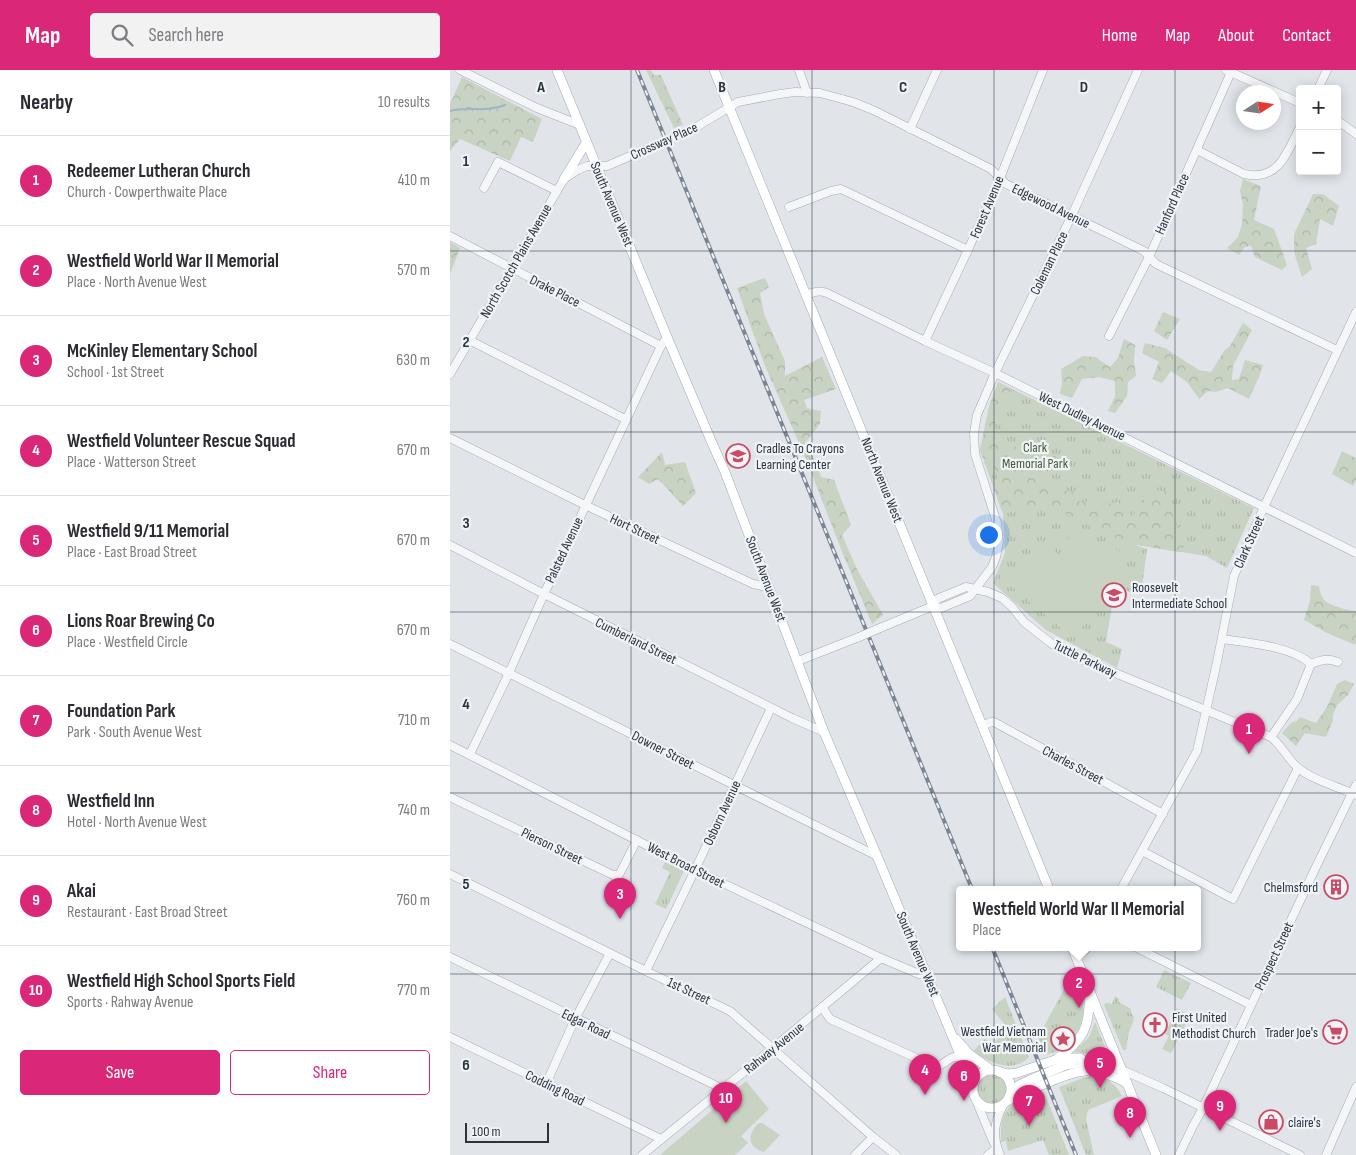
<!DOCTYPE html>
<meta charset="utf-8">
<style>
body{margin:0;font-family:"Sofia Sans Condensed",sans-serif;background:#f2f2f3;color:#2b2b33}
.controls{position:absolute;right:15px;top:15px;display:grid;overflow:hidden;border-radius:5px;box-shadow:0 2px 12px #0003}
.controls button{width:45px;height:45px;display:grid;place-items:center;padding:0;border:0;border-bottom:1px solid #e1e1e2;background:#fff;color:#2b2b33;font:25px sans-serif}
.compass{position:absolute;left:786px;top:15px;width:45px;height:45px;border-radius:50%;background:#fff;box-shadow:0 2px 12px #0003;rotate:78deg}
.scale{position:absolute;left:15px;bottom:12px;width:84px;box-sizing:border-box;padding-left:5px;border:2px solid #2a3441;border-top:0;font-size:14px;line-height:18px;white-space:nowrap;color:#2a3441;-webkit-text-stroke:4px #f1f4f7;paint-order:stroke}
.you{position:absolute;left:538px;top:464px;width:18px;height:18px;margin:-12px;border:4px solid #fff;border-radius:50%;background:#1a73e8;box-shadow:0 0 0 8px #1a73e833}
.badge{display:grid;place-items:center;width:32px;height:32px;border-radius:50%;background:#db2777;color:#fff;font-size:16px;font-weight:700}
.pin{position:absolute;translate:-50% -41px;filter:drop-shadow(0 1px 2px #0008)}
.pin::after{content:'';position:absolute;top:26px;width:18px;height:15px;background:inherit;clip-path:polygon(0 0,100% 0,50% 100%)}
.popup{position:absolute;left:506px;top:816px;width:245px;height:65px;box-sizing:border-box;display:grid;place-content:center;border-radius:5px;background:#fff;filter:drop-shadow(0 1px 4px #0005);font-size:16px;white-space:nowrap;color:#7c7c81}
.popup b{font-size:19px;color:#2b2b33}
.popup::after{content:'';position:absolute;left:50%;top:100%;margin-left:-10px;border:10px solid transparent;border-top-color:#fff}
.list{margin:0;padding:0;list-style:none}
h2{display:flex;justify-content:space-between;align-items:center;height:65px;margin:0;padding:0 20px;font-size:21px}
h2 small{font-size:16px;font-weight:400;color:#7c7c81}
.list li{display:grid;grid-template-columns:32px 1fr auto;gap:15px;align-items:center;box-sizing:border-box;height:90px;padding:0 20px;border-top:1px solid #e1e1e2}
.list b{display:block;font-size:19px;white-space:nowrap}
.list p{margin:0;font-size:16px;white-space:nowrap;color:#7c7c81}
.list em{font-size:16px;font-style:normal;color:#7c7c81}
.actions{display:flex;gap:10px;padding:15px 20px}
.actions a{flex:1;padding:11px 0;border:1px solid #db2777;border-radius:5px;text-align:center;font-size:18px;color:#db2777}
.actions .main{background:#db2777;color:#fff}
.icon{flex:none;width:28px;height:28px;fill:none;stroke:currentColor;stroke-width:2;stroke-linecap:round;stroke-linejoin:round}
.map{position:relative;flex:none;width:906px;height:1085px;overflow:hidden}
header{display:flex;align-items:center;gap:30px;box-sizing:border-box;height:70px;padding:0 25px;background:#db2777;color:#fff}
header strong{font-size:24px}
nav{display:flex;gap:28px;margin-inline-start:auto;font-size:18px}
.search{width:350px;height:45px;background:#f2f2f3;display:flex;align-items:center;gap:12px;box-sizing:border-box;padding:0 18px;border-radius:5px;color:#7c7c81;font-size:19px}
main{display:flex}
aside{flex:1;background:#fff}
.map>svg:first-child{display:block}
</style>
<header>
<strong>Map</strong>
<div class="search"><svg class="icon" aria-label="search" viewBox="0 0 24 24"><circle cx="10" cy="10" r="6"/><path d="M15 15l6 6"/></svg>Search here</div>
<nav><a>Home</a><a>Map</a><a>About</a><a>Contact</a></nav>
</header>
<main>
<aside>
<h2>Nearby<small>10 results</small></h2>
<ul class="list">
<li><span class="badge">1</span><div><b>Redeemer Lutheran Church</b><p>Church · Cowperthwaite Place</p></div><em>410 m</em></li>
<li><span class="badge">2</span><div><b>Westfield World War II Memorial</b><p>Place · North Avenue West</p></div><em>570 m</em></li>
<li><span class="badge">3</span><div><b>McKinley Elementary School</b><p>School · 1st Street</p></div><em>630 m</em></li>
<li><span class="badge">4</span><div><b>Westfield Volunteer Rescue Squad</b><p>Place · Watterson Street</p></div><em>670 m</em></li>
<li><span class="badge">5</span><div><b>Westfield 9/11 Memorial</b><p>Place · East Broad Street</p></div><em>670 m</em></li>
<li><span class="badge">6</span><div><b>Lions Roar Brewing Co</b><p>Place · Westfield Circle</p></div><em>670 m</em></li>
<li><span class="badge">7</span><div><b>Foundation Park</b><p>Park · South Avenue West</p></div><em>710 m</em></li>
<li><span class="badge">8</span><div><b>Westfield Inn</b><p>Hotel · North Avenue West</p></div><em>740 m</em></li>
<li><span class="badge">9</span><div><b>Akai</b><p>Restaurant · East Broad Street</p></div><em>760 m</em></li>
<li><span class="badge">10</span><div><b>Westfield High School Sports Field</b><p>Sports · Rahway Avenue</p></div><em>770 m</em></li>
</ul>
<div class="actions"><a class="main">Save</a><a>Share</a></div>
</aside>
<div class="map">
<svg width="906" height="1085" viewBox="0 0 906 1085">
<defs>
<pattern id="grass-tufts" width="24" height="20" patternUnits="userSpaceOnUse" patternTransform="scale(1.25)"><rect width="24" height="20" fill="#c8d3c3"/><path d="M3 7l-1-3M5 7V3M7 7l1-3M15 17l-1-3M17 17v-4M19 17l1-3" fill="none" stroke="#acb6a9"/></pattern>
<pattern id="forest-crowns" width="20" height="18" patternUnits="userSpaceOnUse" patternTransform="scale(1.25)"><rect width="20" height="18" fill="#c8d3c3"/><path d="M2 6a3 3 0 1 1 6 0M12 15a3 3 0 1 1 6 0" fill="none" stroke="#acb6a9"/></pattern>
</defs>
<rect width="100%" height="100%" fill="#e1e5ea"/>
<g fill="url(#grass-tufts)">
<polygon points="548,312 804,438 777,498 756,486 682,474 697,479 691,525 665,518 656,572 672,579 667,598 596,560 543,513 555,483 553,444 530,380 539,337"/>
<polygon points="215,792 234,801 216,839 205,834 220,802 212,798"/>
<polygon points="714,900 741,913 732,930 706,917"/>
<path d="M623 903C627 914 633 925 633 937 635 957 617 984 595 984L585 960 593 958Z"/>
<polygon points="665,926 669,929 669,932 681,939 681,943 684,947 683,952 679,962 676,980 673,980 654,935 656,933 662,934"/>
<path d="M555 927 579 987C564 1004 538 993 523 981L535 969 543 974 556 961V956L542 939Z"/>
<polygon points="727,938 740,946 721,983 712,979 719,966 715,964"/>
<polygon points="645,952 659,987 624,982 639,967"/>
<circle cx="542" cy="1020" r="15"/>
<path d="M642 1006C656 1007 666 1014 672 1026L638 1040 636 1049 644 1085H636L609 1017 633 1008Z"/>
<path d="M594 1022 619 1085H599L593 1070 558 1081 556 1071 551 1072C549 1035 562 1032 594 1022Z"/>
</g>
<g fill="url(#forest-crowns)">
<polygon points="196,0 201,0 204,5 211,5 233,55 224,58"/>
<polygon points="12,7 92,49 83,72 71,67 60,91 10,69 0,81 0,34"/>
<polygon points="793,109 811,116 804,150 824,159 837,195 832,200 805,187 801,176 795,177 789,185 777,178 788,167 792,154 793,135 790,121"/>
<polygon points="863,124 873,124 889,136 883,156 870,149 866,174 856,178 862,199 852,207 844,182 844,164"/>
<polygon points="0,172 10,178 0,204"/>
<polygon points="315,208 319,217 310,223 314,244 335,291 335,306 372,287 386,319 354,330 357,338 371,341 370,354 355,373 363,386 371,407 384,410 401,455 392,465 407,499 433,545 422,554 391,479 353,382 315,296 287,218"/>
<polygon points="713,242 730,249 717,270 704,261"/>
<polygon points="793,253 802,260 783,296 782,310 789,309 795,290 813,295 809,307 799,329 778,318 766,322 758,321 749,329 737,312 721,301 712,313 702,309 709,292 692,283 695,273 715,278 749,300 761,302 774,281 780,276"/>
<polygon points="674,269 685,275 684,291 686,306 678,312 677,326 665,343 658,341 665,327 665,311 649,307 632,309 622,328 610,324 612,313 611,299 633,286 645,287 660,297 668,288"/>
<polygon points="548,312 562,319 545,350 545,363 551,370 570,379 575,389 583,387 588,373 608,388 599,407 606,421 624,421 631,434 642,429 651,435 668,432 682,446 687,441 703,420 721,422 726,455 738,462 735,476 729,482 675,473 593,433 553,444 544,419 549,414 543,393 533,388 530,380 539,337"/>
<polygon points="892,381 906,388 906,411 903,416 882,404"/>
<polygon points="212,382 215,395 235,392 246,423 233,436 208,409 199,414 188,407"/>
<path d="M861 515 869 516C870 522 871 527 875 531 879 535 900 541 906 541V573L905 575 877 563 854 550 860 531Z"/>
<polygon points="895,610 904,614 898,625 887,635 883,645 883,650 876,667 855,663 846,676 832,663 842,652 847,651 850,647 866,653 877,637 887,614"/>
</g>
<g fill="#c8d3c3">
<polygon points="621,461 675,483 677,487 658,544 646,540 623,568 556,512 591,470 610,486"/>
<polygon points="296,1011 319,1039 291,1066 298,1073 285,1085 210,1085"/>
<path d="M309 1053H312L330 1065 314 1082C297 1078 297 1063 309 1053Z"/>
</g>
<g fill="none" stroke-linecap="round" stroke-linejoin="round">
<path stroke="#9eb5c8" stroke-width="2" d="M0 41C18 36 35 43 55 35"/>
<g stroke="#a6acb4" stroke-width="9">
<g id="minor">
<polyline points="10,0 87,38 130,55"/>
<polyline points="349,0 357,23"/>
<polyline points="776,0 850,33"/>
<polyline points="868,19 877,0"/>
<polyline points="887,50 906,64"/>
<polyline points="460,59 487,0"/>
<path d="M747 80 794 104C829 112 837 82 850 57"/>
<polyline points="34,118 48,92 107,121"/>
<polyline points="339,137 381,121 391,119 518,180"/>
<polyline points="0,166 211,276"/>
<path d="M356 225C364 222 369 220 377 223L475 271 545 303 906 483"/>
<polyline points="659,266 699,187 782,0"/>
<polyline points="19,270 175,349"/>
<polyline points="475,271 518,180 550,108 593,0"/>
<polyline points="0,304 114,109 128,100 137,96 157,96 243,59 288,32 330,24 345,22 370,23 403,32 423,40 541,99 556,114 694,181 706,194 887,280"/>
<polyline points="0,368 135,435 303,514 312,516 318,515"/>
<polyline points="0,475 94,524 342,648 374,662"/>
<polyline points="483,536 491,538 520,526 542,497 546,487 549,472 547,453 525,384 524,363 527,345 545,303 622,145 688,0"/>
<path d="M430 558 483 536 487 529 516 517 538 522 552 528 562 537 574 552 602 574 631 589 821 667C831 675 837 687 846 696 861 710 887 716 906 725"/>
<path d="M772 569C798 573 841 576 861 594L847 629 821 667"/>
<polyline points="0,574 427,786"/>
<polyline points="348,591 409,567"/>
<path d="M861 594C871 590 877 588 888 592"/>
<polyline points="532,656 541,652 544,652 713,744"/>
<polyline points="0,675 245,800 431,888 469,904 476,905"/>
<polyline points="20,684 59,603 94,524 211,276 217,267"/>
<polyline points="0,727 163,805 169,805 187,770"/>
<polyline points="692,781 783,829 848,698"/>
<polyline points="0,804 200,903 280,941 423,1067 446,1085"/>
<polyline points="671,819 747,681 767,592 784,506 814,437 906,242"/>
<polyline points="685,877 801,935"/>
<polyline points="625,885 634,881 638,877"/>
<polyline points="0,887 273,1019"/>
<polyline points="196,901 245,800 321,638"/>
<path d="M372 937 380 949 486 997C497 994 498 985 511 987"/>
<polyline points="0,967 211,1069"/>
<polyline points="672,1000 713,1018 850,1085"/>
<polyline points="96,1014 125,949 160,883"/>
<polyline points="526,1030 542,1069 547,1078"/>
<polyline points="192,1085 322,979 431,888"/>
<polyline points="405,1085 423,1067"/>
<polyline points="538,1085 547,1078"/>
<path d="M550 1085C542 1065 544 1054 553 1035"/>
<polyline points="729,1085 743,1056 753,1038 864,801 906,715"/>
<polyline points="876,1085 906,1017"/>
</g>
</g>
<g stroke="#a1aab5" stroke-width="10">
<g id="major">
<polyline points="107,0 217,267 262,373 275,402 374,662 427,786 509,982 522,1001 524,1013"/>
<polyline points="264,0 599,819"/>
<polyline points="114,109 136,73"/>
<polyline points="622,877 706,1085"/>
<polyline points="506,969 519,984 541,1000"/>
<path d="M608 988C633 970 640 957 639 926"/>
<circle cx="542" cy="1019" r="19"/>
<polyline points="549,1002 558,1004 567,1003 605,990 621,988 630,988 636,992 653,995 672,1000"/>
<polyline points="559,1026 569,1015 580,1010 616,995 636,992"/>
<path d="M557 1031C570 1024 584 1018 599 1012 633 998 643 996 677 1013"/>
</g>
</g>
<use href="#minor" stroke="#f4f6f8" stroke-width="8"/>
<use href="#major" stroke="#fff" stroke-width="9"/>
<g stroke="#7b8593" stroke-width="4">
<g id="rail">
<polyline points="187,0 522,819"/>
<polyline points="542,877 626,1085"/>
</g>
</g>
<use href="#rail" stroke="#f1f4f7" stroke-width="2" stroke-dasharray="5.5" stroke-linecap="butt"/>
<g stroke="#a6acb4" stroke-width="9" stroke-linecap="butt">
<polyline id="minor-bridge" points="409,567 430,558"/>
</g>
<use href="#minor-bridge" stroke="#f4f6f8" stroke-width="8"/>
</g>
<path fill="none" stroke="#2a3441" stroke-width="1" stroke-opacity="0.55" d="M181 0V1085M362 0V1085M544 0V1085M725 0V1085M0 181H906M0 362H906M0 542H906M0 723H906M0 904H906"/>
<defs>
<g id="school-ring" transform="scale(1.25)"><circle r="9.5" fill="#f1f4f7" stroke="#ca4b65" stroke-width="1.5"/><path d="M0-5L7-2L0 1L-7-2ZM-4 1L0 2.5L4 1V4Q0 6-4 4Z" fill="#ca4b65"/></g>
<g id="building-ring" transform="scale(1.25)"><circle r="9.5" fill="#f1f4f7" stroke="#ca4b65" stroke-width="1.5"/><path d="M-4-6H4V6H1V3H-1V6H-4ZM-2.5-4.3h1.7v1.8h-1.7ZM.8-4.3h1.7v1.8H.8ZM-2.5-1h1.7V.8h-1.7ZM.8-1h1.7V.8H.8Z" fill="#ca4b65"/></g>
<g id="church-ring" transform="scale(1.25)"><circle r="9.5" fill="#f1f4f7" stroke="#ca4b65" stroke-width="1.5"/><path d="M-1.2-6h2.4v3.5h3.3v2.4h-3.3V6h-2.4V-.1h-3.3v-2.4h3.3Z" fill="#ca4b65"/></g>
<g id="supermarket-ring" transform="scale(1.25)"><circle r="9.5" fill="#f1f4f7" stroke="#ca4b65" stroke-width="1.5"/><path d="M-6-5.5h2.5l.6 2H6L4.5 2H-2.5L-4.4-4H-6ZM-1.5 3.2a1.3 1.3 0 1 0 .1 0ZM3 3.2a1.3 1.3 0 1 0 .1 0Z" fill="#ca4b65"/></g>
<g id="sight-ring" transform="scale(1.25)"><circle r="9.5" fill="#f1f4f7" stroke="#ca4b65" stroke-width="1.5"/><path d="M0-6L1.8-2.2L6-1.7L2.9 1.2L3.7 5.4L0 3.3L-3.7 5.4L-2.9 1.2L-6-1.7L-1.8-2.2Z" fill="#ca4b65"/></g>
<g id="shop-ring" transform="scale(1.25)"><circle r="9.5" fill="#f1f4f7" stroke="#ca4b65" stroke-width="1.5"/><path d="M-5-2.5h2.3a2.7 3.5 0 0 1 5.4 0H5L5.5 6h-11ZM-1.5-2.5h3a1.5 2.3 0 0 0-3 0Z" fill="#ca4b65"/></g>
</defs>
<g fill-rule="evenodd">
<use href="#school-ring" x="288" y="386"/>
<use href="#school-ring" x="664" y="525"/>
<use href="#building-ring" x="886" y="817"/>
<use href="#church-ring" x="705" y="955"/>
<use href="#supermarket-ring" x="885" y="962"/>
<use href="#sight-ring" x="613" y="969"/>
<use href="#shop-ring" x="821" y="1052"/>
</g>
<g text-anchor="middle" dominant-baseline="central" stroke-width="4.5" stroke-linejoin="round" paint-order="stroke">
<g font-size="14" fill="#2a3441" stroke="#f1f4f7">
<text transform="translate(214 71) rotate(-24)">Crossway Place</text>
<text transform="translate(162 134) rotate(67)">South Avenue West</text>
<text transform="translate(722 134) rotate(-66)">Hanford Place</text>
<text transform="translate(601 136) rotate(26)">Edgewood Avenue</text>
<text transform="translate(537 137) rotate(-67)">Forest Avenue</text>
<text transform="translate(66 191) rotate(-60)">North Scotch Plains Avenue</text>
<text transform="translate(599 193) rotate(-64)">Coleman Place</text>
<text transform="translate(105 221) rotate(27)">Drake Place</text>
<text transform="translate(632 346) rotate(26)">West Dudley Avenue</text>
<text transform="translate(432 410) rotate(68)">North Avenue West</text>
<text transform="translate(185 459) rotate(25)">Hort Street</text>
<text transform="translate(799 472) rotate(-66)">Clark Street</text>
<text transform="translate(114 480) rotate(-65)">Palsted Avenue</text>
<text transform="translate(316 509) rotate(69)">South Avenue West</text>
<text transform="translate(186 571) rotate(26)">Cumberland Street</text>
<text transform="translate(635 589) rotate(26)">Tuttle Parkway</text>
<text transform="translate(213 680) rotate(27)">Downer Street</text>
<text transform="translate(623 695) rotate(28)">Charles Street</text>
<text transform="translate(272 743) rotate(-65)">Osborn Avenue</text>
<text transform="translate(102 776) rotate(26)">Pierson Street</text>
<text transform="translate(236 795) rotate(27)">West Broad Street</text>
<text transform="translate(468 884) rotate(67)">South Avenue West</text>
<text transform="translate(824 886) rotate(-65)">Prospect Street</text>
<text transform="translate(239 921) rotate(25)">1st Street</text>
<text transform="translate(136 954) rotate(26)">Edgar Road</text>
<text transform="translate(324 978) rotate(-39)">Rahway Avenue</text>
<text transform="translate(105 1018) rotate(26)">Codding Road</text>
</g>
<g font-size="14" fill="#415c38" stroke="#f1f4f7">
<text x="585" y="377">Clark<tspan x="585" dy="16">Memorial Park</tspan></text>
</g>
<g font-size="14" fill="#2a3441" stroke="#f1f4f7" text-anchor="start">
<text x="306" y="378">Cradles To Crayons<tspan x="306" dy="16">Learning Center</tspan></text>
<text x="682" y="517">Roosevelt<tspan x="682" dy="16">Intermediate School</tspan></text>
<text x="868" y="817" text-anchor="end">Chelmsford</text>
<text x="722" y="947">First United<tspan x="722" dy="16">Methodist Church</tspan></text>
<text x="596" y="961" text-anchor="end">Westfield Vietnam<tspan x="596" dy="16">War Memorial</tspan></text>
<text x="868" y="962" text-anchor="end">Trader Joe's</text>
<text x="838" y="1052">claire's</text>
</g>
</g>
<g font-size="16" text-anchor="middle" font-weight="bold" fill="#2a3441" stroke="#f1f4f7" stroke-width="4.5" stroke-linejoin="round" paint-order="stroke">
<text x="91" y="22">A</text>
<text x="272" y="22">B</text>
<text x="453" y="22">C</text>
<text x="634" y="22">D</text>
<text x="16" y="96">1</text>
<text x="16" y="277">2</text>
<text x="16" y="458">3</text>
<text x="16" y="639">4</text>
<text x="16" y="819">5</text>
<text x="16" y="1000">6</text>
</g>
</svg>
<div class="controls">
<button>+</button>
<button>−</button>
</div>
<svg class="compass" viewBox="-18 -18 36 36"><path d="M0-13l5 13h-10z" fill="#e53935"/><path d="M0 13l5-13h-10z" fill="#7c7c81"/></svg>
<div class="scale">100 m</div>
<div class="you"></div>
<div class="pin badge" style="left:799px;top:684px">1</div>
<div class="pin badge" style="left:629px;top:938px">2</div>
<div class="popup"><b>Westfield World War II Memorial</b>Place</div>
<div class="pin badge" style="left:170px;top:849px">3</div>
<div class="pin badge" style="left:475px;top:1025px">4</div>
<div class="pin badge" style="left:650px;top:1018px">5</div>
<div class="pin badge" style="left:514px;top:1031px">6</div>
<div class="pin badge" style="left:579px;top:1056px">7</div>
<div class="pin badge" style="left:680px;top:1068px">8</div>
<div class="pin badge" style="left:770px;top:1061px">9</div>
<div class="pin badge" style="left:276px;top:1053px">10</div>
</div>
</main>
